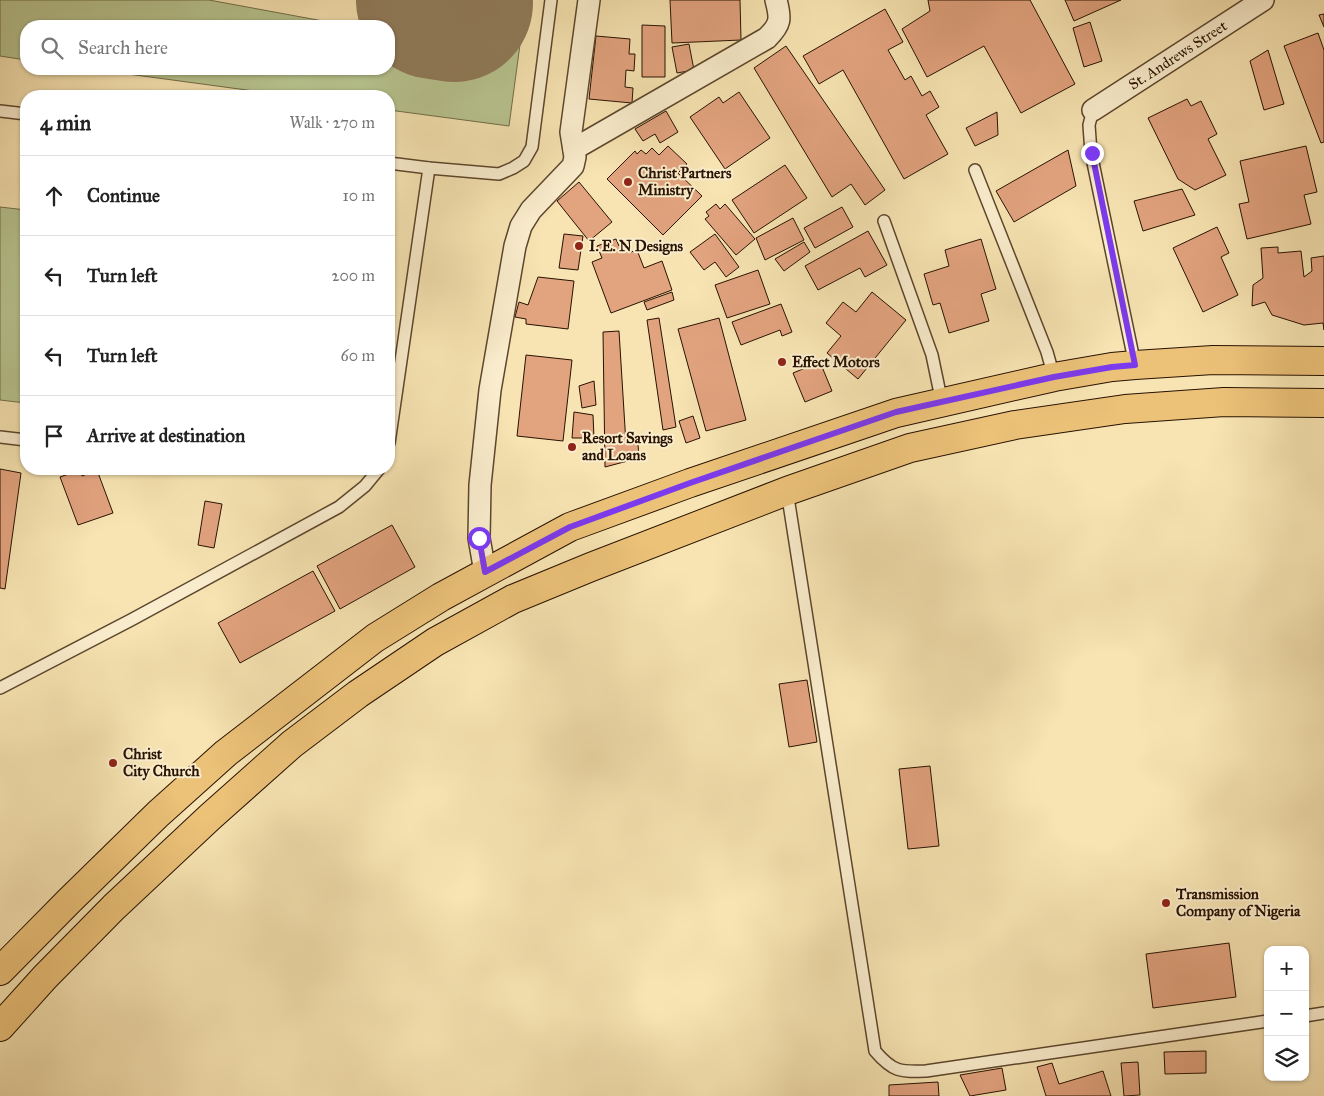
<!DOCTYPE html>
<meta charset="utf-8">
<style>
body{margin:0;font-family:"IM FELL Great Primer",serif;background:#f2f2f2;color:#222}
.controls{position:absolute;right:15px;bottom:15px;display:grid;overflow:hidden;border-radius:10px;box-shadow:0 1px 4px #0004}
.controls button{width:45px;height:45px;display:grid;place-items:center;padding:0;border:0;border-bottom:1px solid #e0e0e0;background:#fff;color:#222;font:25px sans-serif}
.stop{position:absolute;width:15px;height:15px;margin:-11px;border:4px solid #7c3aed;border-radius:50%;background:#fff}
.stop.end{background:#7c3aed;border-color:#fff;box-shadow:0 1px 5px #0008}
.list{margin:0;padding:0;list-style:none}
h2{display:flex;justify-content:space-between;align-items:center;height:65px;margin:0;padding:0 20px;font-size:21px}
h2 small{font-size:16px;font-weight:400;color:#767676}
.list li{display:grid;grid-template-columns:32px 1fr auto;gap:15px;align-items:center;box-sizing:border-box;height:80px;padding:0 20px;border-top:1px solid #e0e0e0}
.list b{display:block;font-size:19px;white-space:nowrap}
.list em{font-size:16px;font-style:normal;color:#767676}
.icon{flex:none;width:28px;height:28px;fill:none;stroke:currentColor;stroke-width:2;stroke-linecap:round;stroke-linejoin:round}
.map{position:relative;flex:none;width:1324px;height:1096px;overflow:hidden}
.search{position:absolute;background:#fff;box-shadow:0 1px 4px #0004;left:20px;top:20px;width:375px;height:55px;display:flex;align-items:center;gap:12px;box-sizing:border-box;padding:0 18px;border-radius:20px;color:#767676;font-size:19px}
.panel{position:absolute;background:#fff;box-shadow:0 1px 4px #0004;left:20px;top:90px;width:375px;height:385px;border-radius:20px}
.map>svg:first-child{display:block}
</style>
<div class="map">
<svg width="1324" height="1096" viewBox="0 0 1324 1096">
<rect width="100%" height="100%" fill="#f7e4b2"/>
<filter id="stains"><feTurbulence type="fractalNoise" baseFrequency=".004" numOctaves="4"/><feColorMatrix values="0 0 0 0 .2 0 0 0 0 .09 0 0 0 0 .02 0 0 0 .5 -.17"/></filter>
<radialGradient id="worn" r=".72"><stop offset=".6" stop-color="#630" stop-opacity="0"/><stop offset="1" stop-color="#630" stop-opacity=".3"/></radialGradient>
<g fill="#b8c590" stroke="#706c48">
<polygon points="0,0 209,0 350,26 26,26 26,60 0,56"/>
<polygon points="477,0 526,0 509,126 389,110 389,96 291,96 91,69 389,69 389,33 468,48"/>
<polygon points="0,207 26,210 26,403 0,400"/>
</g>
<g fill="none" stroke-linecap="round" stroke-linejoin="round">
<polyline stroke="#907b5a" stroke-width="158" points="435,0 454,3"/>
</g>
<g fill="#e2a37f" stroke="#281201">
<polygon points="670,0 740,0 741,40 672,43"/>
<polygon points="928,0 1030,0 1075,84 1021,113 984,46 927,77 902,29 930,11"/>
<polygon points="1065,0 1121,0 1074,21"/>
<polygon points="885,9 903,42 888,50 905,80 911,76 922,96 930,91 939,107 926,115 948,154 904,179 843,70 819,84 803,56"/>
<polygon points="1324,14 1324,27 1319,15"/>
<polygon points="1090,22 1102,61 1084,67 1073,28"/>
<polygon points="642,25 665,26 665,77 642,77"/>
<polygon points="1318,33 1324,50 1324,142 1321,143 1284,46"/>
<polygon points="596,36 630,39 629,54 635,54 634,71 626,70 625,87 633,88 632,103 589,99"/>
<polygon points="689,44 694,70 677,73 672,47"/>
<polygon points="786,46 885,190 865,205 851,184 832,197 754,68"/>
<polygon points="1268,50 1284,104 1264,110 1250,61"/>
<polygon points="739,92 770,138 725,169 690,117 719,97 723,103"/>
<polygon points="1187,99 1191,106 1201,101 1217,134 1208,139 1226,175 1195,190 1178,179 1148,118"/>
<polygon points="666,111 678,132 660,143 655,134 643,141 635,129"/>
<polygon points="997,112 998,135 975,146 966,128"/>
<polygon points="668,146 687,164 678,173 702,196 663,235 607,179 635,151 637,154 641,150 646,154 652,148 659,155"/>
<polygon points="1306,146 1317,192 1304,195 1311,224 1247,239 1239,204 1249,202 1240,161"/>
<polygon points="1068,150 1076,186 1014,222 996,191"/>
<polygon points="785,165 807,198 754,233 732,200"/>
<polygon points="579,182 612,222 589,241 557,201"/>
<polygon points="1182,189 1195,215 1143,231 1134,201"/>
<polygon points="716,204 720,209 725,204 755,239 736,255 705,219 709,216 706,212"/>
<polygon points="842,207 853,227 815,248 804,228"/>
<polygon points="793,218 804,240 765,260 756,238"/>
<polygon points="1217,227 1229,253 1221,257 1238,295 1203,312 1173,248"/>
<polygon points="868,231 887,265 865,277 860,268 818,290 805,266"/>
<polygon points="564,234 583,236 578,270 559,268"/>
<polygon points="715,234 739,267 726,277 715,262 704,270 690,252"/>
<polygon points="616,239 619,246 628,243 631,252 637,250 644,268 662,261 672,290 611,313 592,262 602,258 597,246"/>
<polygon points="981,239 996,289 981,294 989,321 949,333 940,303 933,305 924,274 949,266 945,250"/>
<polygon points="804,242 810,252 784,271 775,259"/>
<polygon points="1278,247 1278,253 1301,251 1304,277 1312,271 1311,258 1324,256 1324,330 1323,323 1304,325 1272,315 1265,302 1252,306 1253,285 1263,278 1261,248"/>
<polygon points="758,270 770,304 727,318 715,285"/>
<polygon points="538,277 574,281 568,329 526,324 526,319 515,317 519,302 528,305"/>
<polygon points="672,292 674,300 647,310 644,302"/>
<polygon points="872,292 906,320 858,379 827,353 841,336 826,323 843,302 856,312"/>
<polygon points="781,304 792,332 782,336 780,330 741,345 732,322"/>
<polygon points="659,318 676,427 663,430 647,320"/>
<polygon points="719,318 746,420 706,431 678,329"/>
<polygon points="619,331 626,444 638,444 639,458 605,467 603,332"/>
<polygon points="526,355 572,360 563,441 517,436"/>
<polygon points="820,362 832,391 805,402 793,373"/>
<polygon points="594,381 596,405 582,408 579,386"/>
<polygon points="574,412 593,415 594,438 572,438"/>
<polygon points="693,416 700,438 686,443 679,421"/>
<polygon points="0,469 21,473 5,589 0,588"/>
<polygon points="80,470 82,476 97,470 113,513 78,525 60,477"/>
<polygon points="205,501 222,504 214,548 198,545"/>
<polygon points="392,525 415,567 340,609 317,566"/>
<polygon points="313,571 335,611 240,663 218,623"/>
<polygon points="807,680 817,742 789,747 779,684"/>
<polygon points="930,766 939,846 908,849 899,769"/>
<polygon points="1229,943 1236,997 1153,1008 1146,954"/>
<polygon points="1206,1051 1206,1073 1165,1074 1164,1052"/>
<polygon points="1138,1062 1140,1095 1124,1096 1121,1063"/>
<polygon points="1052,1063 1059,1084 1103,1071 1111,1096 1046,1096 1037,1067"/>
<polygon points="1002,1068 1006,1090 970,1096 960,1075"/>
<polygon points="938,1082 939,1096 889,1096 889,1085"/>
</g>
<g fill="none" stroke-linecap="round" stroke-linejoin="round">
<g stroke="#5c462d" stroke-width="14">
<g id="service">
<polyline points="1093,110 1089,125 1091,153 1135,365"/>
<polyline points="0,111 26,114"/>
<polyline points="389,163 429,168 499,174 513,168 524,161 532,147 551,0"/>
<polyline points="975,170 1047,352 1054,377"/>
<polyline points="884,221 932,355 942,403"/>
<polyline points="0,437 26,440"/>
<polyline points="389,443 429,168"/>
<path d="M787 491 875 1051C893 1072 900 1072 926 1071L1268 1021"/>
<polyline points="0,688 131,620 339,507 365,486 379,469"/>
<polyline points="1305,1016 1324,1013"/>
</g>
</g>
<g stroke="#5c462d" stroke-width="24">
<g id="minor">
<path id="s1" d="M1093 110 1263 0"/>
<path d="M574 149 767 38C781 24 781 19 776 0"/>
<polyline points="485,572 479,538 480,485 490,390 515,246 521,226 531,210 573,166 575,157 571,132 589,0"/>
</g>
</g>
<g stroke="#281201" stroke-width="30">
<g id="primary">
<polyline points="0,971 69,901 158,814 226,753 375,638 441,597 570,527 690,483 896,413 1054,377 1112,367 1135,365 1213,360 1324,361"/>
<polyline points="0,1027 45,977 114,907 210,817 292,744 358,694 435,642 513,599 591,567 787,491 910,448 1015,425 1125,409 1224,402 1324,403"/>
</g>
</g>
<use href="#service" stroke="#faedcd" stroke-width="11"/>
<use href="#minor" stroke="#faedcd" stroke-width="21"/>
<use href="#primary" stroke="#ecc279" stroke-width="28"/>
</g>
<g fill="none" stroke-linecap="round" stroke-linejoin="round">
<polyline stroke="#7c3aed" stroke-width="6" points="479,538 485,572 570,527 690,483 896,412 1054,377 1112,367 1135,365 1092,153"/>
</g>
<g fill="#8f2418" stroke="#faedcd" stroke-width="2">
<circle cx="628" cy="182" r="5"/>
<circle cx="579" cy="246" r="5"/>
<circle cx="782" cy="362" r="5"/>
<circle cx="572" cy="447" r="5"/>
<circle cx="113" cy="763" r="5"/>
<circle cx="1166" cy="903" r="5"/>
</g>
<g text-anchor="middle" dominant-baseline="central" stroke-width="4" stroke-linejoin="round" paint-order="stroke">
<g font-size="15" fill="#281201" stroke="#faedcd">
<text stroke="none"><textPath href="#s1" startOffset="101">St. Andrews Street</textPath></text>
</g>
<g font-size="15" font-weight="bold" fill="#281201" stroke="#faedcd" text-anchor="start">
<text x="638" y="173">Christ Partners<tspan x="638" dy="17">Ministry</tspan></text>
<text x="589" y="246">I. E. N Designs</text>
<text x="792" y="362">Effect Motors</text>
<text x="582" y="438">Resort Savings<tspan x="582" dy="17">and Loans</tspan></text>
<text x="123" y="754">Christ<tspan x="123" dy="17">City Church</tspan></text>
<text x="1176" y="894">Transmission<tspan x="1176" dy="17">Company of Nigeria</tspan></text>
</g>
</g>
<rect width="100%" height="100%" filter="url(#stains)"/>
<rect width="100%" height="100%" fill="url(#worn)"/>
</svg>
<div class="controls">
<button>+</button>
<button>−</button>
<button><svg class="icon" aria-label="layers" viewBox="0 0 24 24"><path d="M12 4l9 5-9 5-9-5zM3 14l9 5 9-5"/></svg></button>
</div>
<div class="stop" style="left:479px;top:538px"></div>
<div class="stop end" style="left:1092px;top:153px"></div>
<div class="search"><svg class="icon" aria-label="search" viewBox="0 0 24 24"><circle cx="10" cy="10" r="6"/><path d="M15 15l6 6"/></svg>Search here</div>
<section class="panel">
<h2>4 min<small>Walk · 270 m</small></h2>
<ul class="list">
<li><svg class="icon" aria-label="ahead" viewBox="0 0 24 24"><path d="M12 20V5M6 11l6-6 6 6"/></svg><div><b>Continue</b></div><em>10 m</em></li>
<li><svg class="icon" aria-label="left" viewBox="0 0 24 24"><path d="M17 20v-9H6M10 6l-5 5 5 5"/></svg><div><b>Turn left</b></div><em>200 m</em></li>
<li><svg class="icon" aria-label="left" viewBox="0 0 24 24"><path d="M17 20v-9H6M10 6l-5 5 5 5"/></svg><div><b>Turn left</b></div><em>60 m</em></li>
<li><svg class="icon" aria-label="arrive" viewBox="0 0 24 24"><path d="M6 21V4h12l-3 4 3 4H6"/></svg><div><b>Arrive at destination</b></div></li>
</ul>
</section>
</div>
